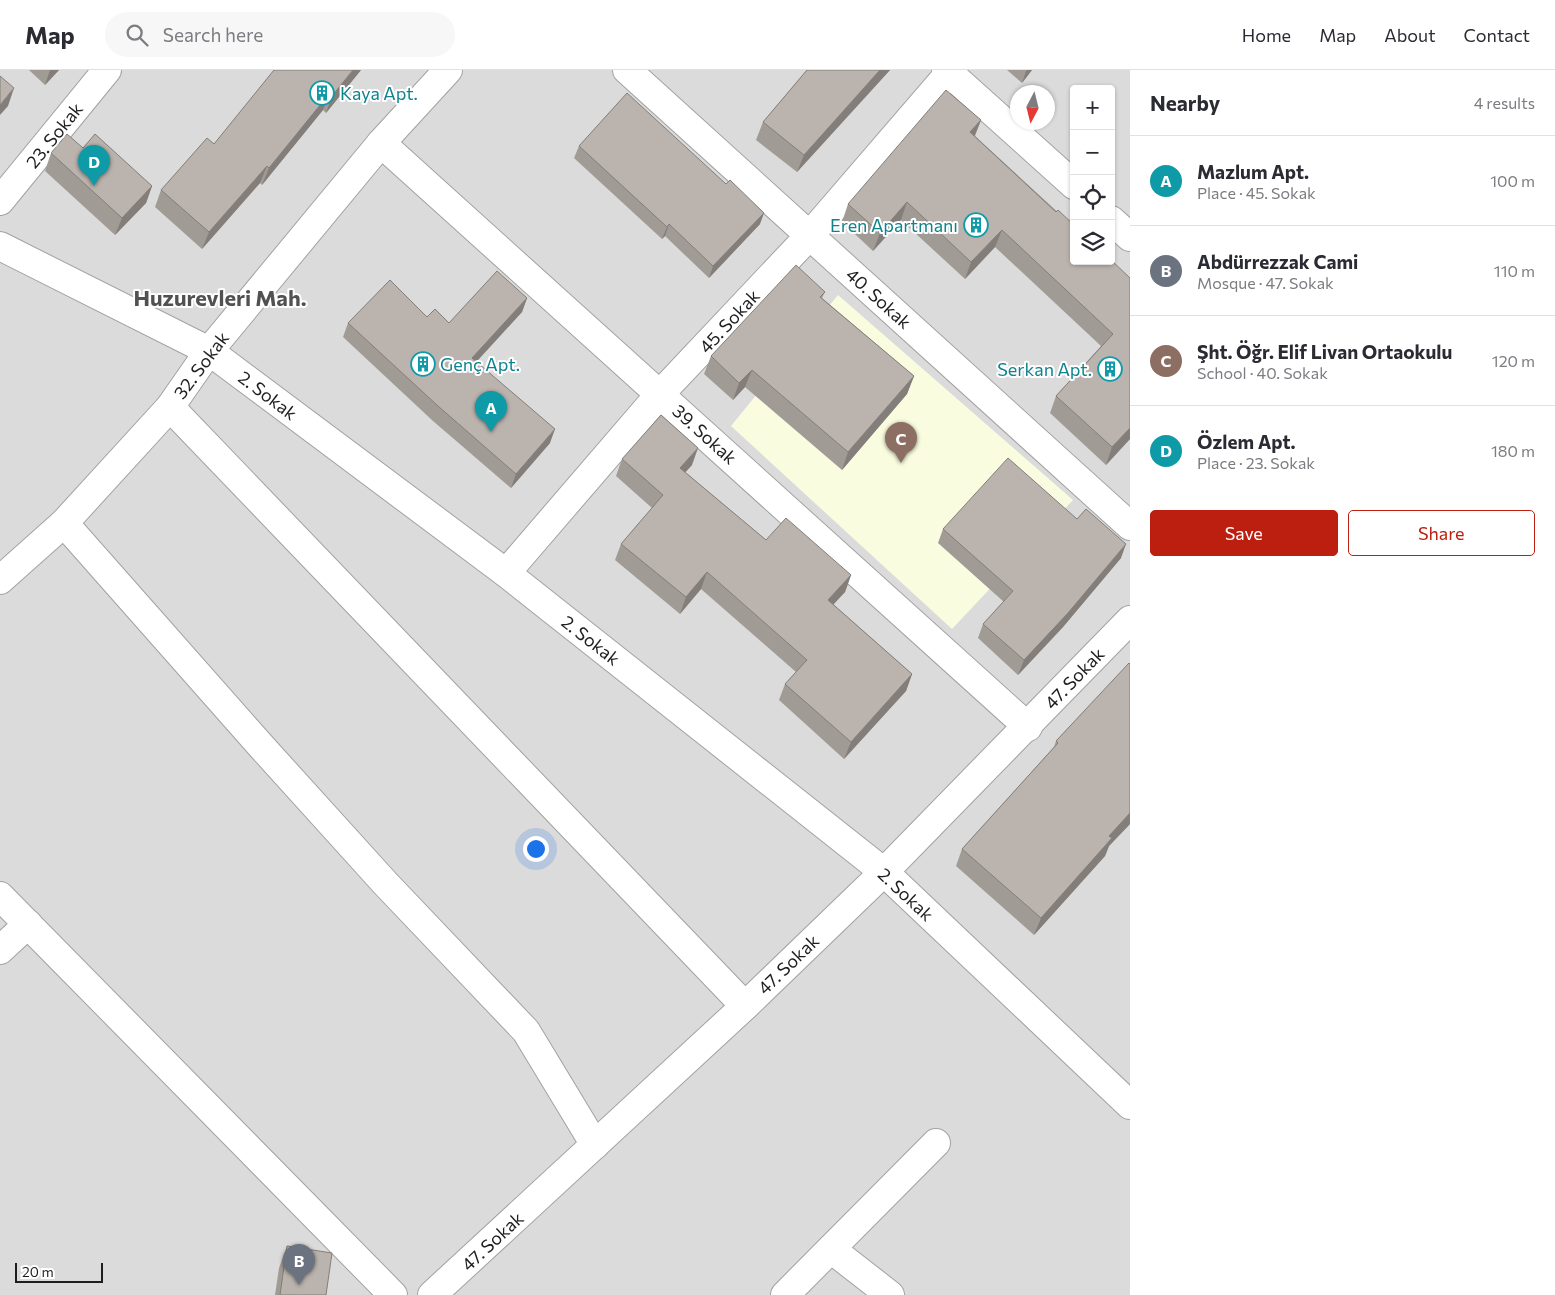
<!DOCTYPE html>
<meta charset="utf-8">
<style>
body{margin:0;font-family:Commissioner,sans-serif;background:#f7f7f7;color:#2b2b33}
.controls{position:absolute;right:15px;top:15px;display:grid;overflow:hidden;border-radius:5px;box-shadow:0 1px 4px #0004}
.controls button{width:45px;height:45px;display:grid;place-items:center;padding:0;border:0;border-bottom:1px solid #e1e1e2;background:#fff;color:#2b2b33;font:25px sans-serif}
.compass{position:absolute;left:1010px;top:15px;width:45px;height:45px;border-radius:50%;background:#fff;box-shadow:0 1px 4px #0004;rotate:187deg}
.scale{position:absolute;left:15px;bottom:12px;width:88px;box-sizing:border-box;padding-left:5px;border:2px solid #1e1e1e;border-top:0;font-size:14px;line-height:18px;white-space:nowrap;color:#1e1e1e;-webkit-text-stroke:4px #fff;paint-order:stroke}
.you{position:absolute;left:535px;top:778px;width:18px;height:18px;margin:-12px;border:4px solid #fff;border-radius:50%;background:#1a73e8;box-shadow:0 0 0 8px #1a73e833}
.badge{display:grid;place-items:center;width:32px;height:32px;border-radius:50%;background:#bc1e10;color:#fff;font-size:16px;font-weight:700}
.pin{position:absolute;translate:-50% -41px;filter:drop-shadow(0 1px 2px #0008)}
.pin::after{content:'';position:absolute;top:26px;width:18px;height:15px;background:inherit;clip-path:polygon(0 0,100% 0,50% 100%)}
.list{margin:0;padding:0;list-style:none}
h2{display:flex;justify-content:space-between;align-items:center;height:65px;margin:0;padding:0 20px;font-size:21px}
h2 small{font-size:16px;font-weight:400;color:#7c7c81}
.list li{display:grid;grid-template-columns:32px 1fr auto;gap:15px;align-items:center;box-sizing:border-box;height:90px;padding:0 20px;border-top:1px solid #e1e1e2}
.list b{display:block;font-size:19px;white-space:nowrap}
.list p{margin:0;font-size:16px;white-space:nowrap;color:#7c7c81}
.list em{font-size:16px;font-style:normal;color:#7c7c81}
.actions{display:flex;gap:10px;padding:15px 20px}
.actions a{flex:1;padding:11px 0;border:1px solid #bc1e10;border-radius:5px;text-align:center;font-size:18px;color:#bc1e10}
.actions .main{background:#bc1e10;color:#fff}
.icon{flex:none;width:28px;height:28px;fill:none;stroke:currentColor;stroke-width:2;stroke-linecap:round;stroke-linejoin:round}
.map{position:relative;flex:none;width:1130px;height:1225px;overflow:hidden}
header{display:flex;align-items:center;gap:30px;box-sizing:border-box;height:70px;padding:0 25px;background:#fff;border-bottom:1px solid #e1e1e2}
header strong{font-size:24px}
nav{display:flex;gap:28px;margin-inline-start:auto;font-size:18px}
.search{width:350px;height:45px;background:#f7f7f7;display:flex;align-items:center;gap:12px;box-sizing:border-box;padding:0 18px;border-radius:28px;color:#7c7c81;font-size:19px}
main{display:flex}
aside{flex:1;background:#fff}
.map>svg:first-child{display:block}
</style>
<header>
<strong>Map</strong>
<div class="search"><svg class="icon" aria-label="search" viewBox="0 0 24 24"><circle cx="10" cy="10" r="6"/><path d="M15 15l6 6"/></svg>Search here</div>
<nav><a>Home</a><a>Map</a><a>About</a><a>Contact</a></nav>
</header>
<main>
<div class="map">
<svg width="1130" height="1225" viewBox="0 0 1130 1225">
<rect width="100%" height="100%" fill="#eeece5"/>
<path fill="#dcdbdb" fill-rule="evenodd" d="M0 0H1130V1225H0ZM1074 19H1111V191H1074ZM1018 22H1048V52H1018Z"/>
<polygon fill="#fafce0" points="838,225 1073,430 952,559 731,356"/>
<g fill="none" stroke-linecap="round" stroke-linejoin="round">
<g stroke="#a2a2a2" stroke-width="30">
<g id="minor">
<polyline points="627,0 1130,456"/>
<polyline points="946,0 1074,115"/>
<polyline points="381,73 1028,657"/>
<polyline points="0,131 107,0"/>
<polyline points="1111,150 1130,167"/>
<polyline points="0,176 209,281 506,503 884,802 1130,1035"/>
<polyline points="170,337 745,936"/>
<polyline points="64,453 261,676 385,813 526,961 595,1075"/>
<polyline points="506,503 660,324 810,165 952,0"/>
<polyline points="0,510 64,453 170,337 209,281 381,73 448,0"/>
<polyline points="0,826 393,1225"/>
<polyline points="0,880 28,854"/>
<polyline points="831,1179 890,1225"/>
<polyline points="432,1225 745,936 884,802 1130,550"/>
<polyline points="785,1225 936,1073"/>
</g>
</g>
<use href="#minor" stroke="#fff" stroke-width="28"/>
</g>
<g fill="#a19b96">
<polygon points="29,0 59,0 45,15"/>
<polygon points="361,0 326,43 323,40 262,115 260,113 202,179 155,137 161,120 214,74"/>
<polygon points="807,0 890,0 797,102 756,70 763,52"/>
<polygon points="1007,0 1032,0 1022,13"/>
<polygon points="981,50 975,66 1111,191 1130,369 1106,395 1050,343 1056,326 1101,276 995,177 965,209 901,150 873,181 842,152 848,134"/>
<polygon points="579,76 760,154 709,208 665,166 662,169 574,88"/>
<polygon points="83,78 152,116 146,133 115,165 45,101 51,83"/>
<polygon points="825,222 822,228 914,306 907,324 842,400 745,317 733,330 704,304 711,286"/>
<polygon points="527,228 522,242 477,291 550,373 511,418 433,351 343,267 348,253 427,247 449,253"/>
<polygon points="622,389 692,395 685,402 766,470 851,505 845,522 833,534 912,604 906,621 844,689 779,630 785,614 796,602 701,519 680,544 615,490 621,474 652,438 616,406"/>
<polygon points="943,459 1121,488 1063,557 1018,605 978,568 983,554 1004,532 938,473"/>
<polygon points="1130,594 1130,754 1109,776 1105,786 1034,865 956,796 962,779 1054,677 1056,671"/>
<polygon points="287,1176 326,1225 275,1225 279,1198"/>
</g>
<g fill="#837e7a">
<polygon points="50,0 59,0 45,15"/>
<polygon points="353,0 361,0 326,43 332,26"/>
<polygon points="880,0 890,0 797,102 804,85"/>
<polygon points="1027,0 1032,0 1022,13 1026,1"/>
<polygon points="14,18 8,36 0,45 0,35"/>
<polygon points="329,24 323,40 262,115 269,98"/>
<polygon points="981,50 974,67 970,62"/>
<polygon points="267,96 260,113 202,179 209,162"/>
<polygon points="152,116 146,133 115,165 122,148"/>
<polygon points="907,132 901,150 873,181 880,163"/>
<polygon points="764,143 760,154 709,208 713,196"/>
<polygon points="669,154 665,166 662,169 667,157"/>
<polygon points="1002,160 995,177 965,209 971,192"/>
<polygon points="527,228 522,242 467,302 472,288"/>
<polygon points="752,300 745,317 733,330 739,313"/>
<polygon points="914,306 907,324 842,400 848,382"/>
<polygon points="1130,358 1130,369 1106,395 1112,377"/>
<polygon points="555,359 550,373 511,418 516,404"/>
<polygon points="698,378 692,395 674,415 680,398"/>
<polygon points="1126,474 1121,488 1063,557 1018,605 1024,590"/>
<polygon points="707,502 701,519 680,544 686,527"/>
<polygon points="851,505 845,522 822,547 828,530"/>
<polygon points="912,604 906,621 844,689 851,672"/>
<polygon points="1130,743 1130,754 1109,776 1105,786 1034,865 1041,848 1109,766"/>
</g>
<g fill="#bbb4ae" stroke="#837e7a">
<polygon points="274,0 353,0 332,26 329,24 269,98 267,96 209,162 161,120 207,68 214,74"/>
<polygon points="807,0 880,0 804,85 763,52"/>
<polygon points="0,6 14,18 0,35"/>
<polygon points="946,20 981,50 970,62 1056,142 1058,140 1074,155 1074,191 1111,191 1111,190 1130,208 1130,358 1112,377 1056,326 1113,264 1002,160 971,192 907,132 880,163 848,134"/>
<polygon points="627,23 726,114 730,110 764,143 713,196 669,154 667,157 579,76"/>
<polygon points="67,64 83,78 95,64 152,116 122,148 51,83"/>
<polygon points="796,195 825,222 820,227 914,306 848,382 752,300 739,313 711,286"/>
<polygon points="497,201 527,228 472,288 555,359 516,404 438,336 348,253 390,210 427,247 435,239 449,253"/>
<polygon points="661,345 698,378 680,398 766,470 786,448 851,505 828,530 912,604 851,672 785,614 807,590 707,502 686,527 621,474 663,425 622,389"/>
<polygon points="1008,388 1077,449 1086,439 1126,474 1068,543 1024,590 983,554 1013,521 943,459"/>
<polygon points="1129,593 1130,594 1130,743 1109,766 1112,768 1041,848 962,779 1058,673 1056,671"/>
<polygon points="287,1176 332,1183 326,1225 280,1225"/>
</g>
<defs>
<g id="building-ring" transform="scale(1.25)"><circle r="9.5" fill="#fff" stroke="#0f9aa8" stroke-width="1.5"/><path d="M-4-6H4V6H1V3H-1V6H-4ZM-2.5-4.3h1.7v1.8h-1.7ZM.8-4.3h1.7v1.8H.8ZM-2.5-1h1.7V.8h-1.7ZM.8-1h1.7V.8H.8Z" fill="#0f9aa8"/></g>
</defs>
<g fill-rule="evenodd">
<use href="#building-ring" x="322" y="23"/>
<use href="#building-ring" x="976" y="155"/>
<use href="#building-ring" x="423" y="294"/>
<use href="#building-ring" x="1110" y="299"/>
</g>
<g text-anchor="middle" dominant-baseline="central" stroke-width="4" stroke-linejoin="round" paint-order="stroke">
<g font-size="18" fill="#0d838f" stroke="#fff" text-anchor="start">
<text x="340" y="23">Kaya Apt.</text>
<text x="958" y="155" text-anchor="end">Eren Apartmanı</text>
<text x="440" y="294">Genç Apt.</text>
<text x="1092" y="299" text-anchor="end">Serkan Apt.</text>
</g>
<g font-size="18" fill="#1e1e1e" stroke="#fff">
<text transform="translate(54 65) rotate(-51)">23. Sokak</text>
<text transform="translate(879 228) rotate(42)">40. Sokak</text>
<text transform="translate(729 251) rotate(-47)">45. Sokak</text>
<text transform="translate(201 295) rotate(-53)">32. Sokak</text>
<text transform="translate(268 325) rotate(37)">2. Sokak</text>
<text transform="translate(705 364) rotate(42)">39. Sokak</text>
<text transform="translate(591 570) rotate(38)">2. Sokak</text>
<text transform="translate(1074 608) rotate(-46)">47. Sokak</text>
<text transform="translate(906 824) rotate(43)">2. Sokak</text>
<text transform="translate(788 894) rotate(-44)">47. Sokak</text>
<text transform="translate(492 1171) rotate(-43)">47. Sokak</text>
</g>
<g font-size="22" font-weight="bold" fill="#515151" stroke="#fff">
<text x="220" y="227">Huzurevleri Mah.</text>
</g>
</g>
</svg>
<div class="controls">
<button>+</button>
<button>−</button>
<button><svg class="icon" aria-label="locate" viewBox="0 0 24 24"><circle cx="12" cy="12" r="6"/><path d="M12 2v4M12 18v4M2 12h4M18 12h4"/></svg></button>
<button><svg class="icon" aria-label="layers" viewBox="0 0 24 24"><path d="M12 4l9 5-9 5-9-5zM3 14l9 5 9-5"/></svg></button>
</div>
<svg class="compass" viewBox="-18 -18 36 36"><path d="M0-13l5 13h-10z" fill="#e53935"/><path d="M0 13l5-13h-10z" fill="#7c7c81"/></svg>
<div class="scale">20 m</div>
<div class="you"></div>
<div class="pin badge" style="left:491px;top:362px;background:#0f9aa8">A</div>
<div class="pin badge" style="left:299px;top:1215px;background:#6b7280">B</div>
<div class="pin badge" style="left:901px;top:393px;background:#8d6e63">C</div>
<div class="pin badge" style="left:94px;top:116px;background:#0f9aa8">D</div>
</div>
<aside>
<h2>Nearby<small>4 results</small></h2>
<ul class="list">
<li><span class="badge" style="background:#0f9aa8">A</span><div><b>Mazlum Apt.</b><p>Place · 45. Sokak</p></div><em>100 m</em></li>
<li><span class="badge" style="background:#6b7280">B</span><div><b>Abdürrezzak Cami</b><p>Mosque · 47. Sokak</p></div><em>110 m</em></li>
<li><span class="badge" style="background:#8d6e63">C</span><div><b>Şht. Öğr. Elif Livan Ortaokulu</b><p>School · 40. Sokak</p></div><em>120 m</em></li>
<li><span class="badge" style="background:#0f9aa8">D</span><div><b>Özlem Apt.</b><p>Place · 23. Sokak</p></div><em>180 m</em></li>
</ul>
<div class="actions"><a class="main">Save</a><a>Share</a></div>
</aside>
</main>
